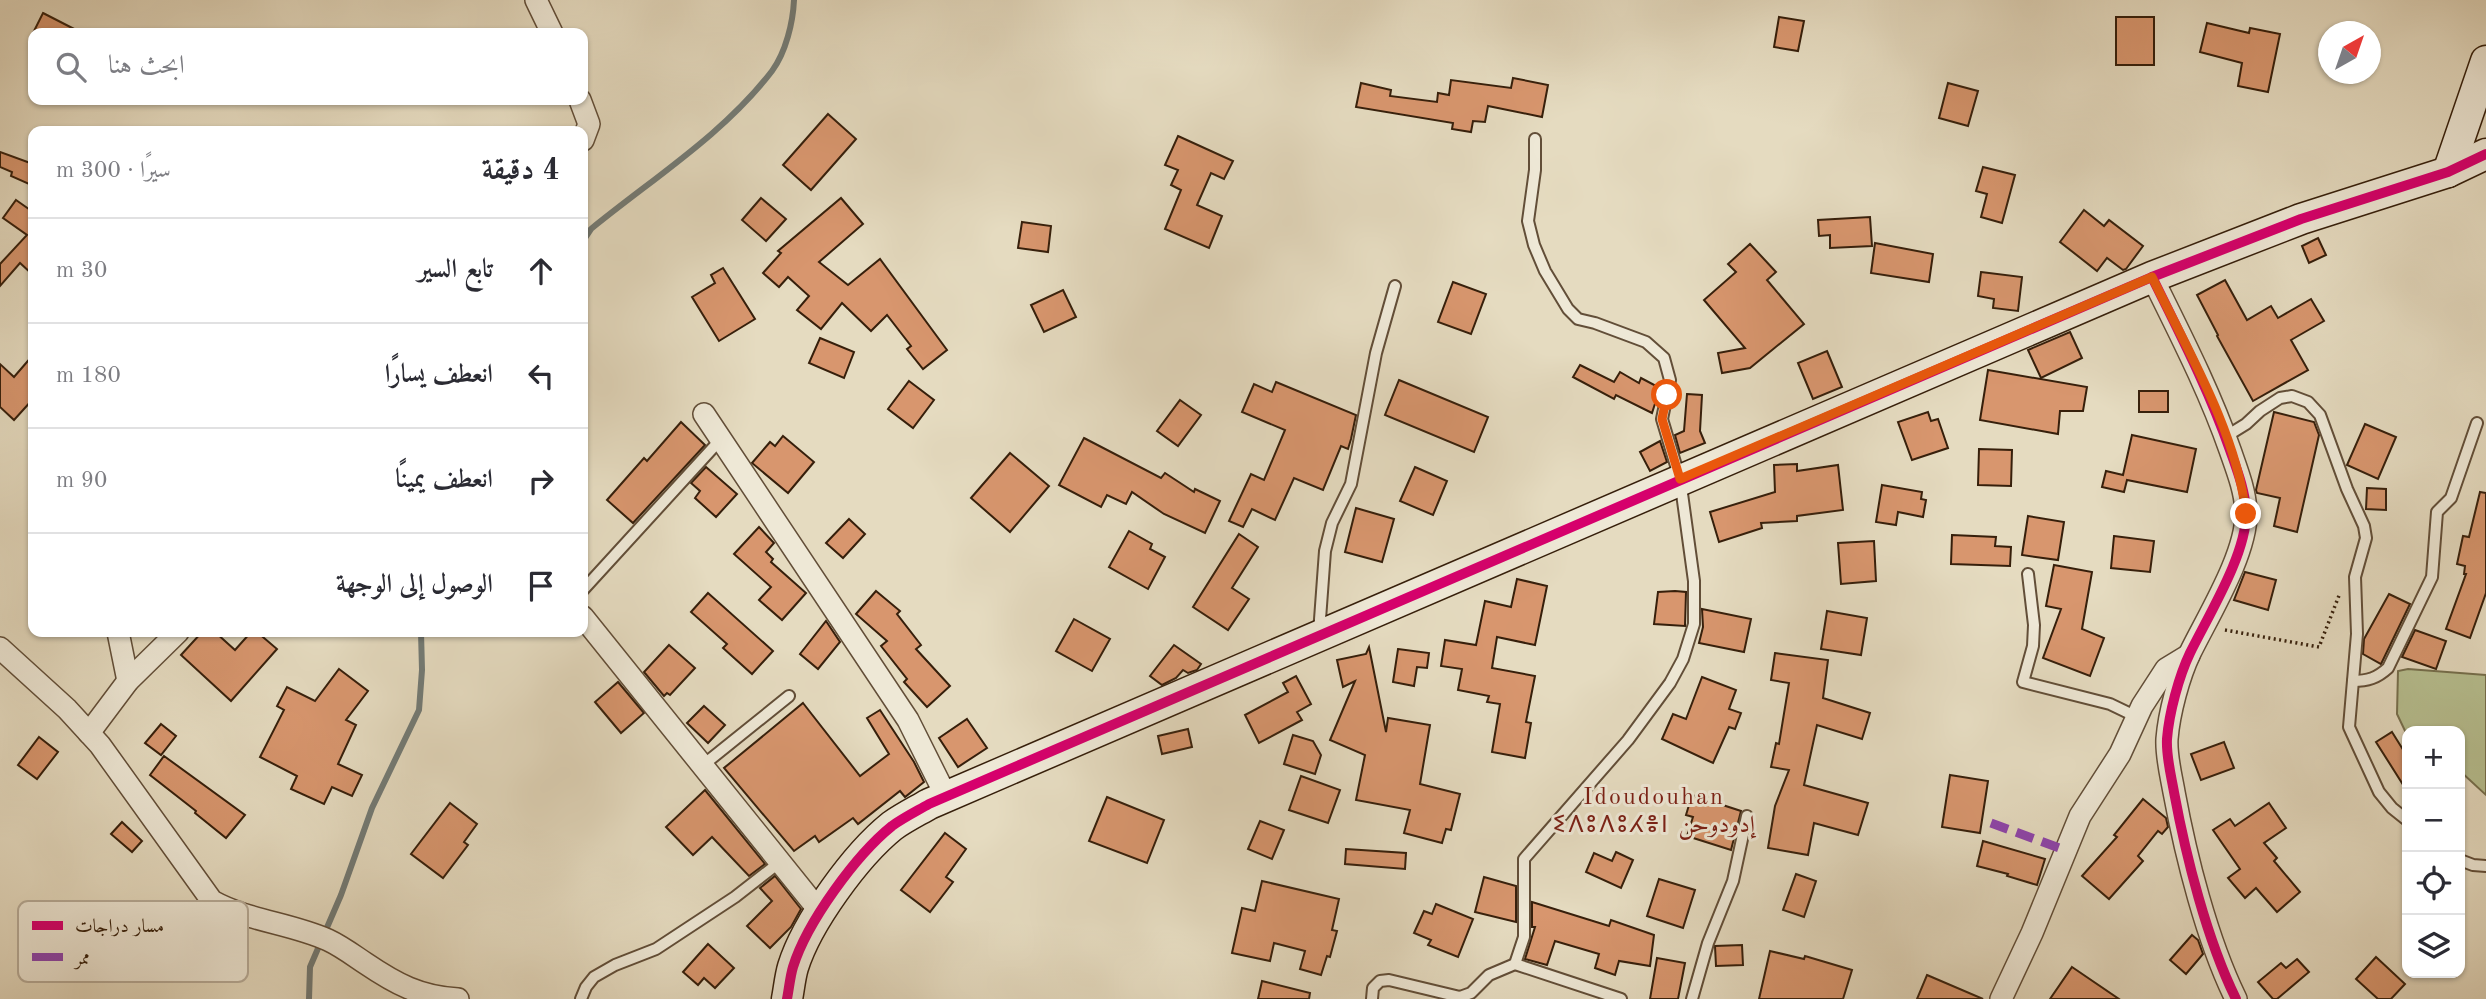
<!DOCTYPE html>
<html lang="ar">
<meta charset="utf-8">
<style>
body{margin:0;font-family:"Old Standard TT",Amiri,"Noto Sans Tifinagh",serif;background:#f7f7f7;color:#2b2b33;direction:rtl}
.controls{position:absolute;right:21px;bottom:21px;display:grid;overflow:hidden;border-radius:14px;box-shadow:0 2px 5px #0004}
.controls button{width:63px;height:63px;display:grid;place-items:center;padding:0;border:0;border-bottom:2px solid #e1e1e2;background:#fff;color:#2b2b33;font:35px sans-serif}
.compass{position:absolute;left:2318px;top:21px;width:63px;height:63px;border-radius:50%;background:#fff;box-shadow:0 2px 5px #0004;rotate:40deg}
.stop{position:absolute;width:21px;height:21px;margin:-16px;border:5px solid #ea580c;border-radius:50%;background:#fff}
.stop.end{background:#ea580c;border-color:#fff;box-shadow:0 2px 7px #0008}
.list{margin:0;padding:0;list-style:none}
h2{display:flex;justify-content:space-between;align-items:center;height:91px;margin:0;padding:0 28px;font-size:30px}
h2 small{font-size:23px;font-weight:400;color:#7c7c81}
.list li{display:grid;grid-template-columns:46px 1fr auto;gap:21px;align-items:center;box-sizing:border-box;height:105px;padding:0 28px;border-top:2px solid #e1e1e2}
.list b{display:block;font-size:26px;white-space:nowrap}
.list em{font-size:23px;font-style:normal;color:#7c7c81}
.icon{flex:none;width:38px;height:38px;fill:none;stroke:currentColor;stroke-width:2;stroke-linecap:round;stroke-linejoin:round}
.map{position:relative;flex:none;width:2486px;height:999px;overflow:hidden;direction:ltr}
.search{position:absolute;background:#fff;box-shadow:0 2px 5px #0004;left:28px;top:28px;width:560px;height:77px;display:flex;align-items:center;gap:18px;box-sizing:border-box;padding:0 24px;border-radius:14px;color:#7c7c81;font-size:26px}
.panel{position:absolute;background:#fff;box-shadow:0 2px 5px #0004;left:28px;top:126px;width:560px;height:511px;border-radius:14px;direction:rtl}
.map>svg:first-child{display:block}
</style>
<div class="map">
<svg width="2486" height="999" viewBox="0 0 2486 999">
<rect width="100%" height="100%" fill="#e5dbc0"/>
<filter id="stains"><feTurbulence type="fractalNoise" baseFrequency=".00286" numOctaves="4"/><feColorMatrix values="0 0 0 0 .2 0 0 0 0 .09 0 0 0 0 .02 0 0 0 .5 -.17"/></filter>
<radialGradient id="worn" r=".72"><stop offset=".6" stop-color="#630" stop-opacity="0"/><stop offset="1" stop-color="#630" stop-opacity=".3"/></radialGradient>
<polygon fill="#b7c091" stroke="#76704e" stroke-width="2" points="2408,669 2486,675 2486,795 2460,771 2460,731 2407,731 2407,735 2397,714 2398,671"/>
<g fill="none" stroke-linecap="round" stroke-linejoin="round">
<g stroke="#737b76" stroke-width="6">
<path d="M583 241 591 229C652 179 724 134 772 71 786 52 793 22 794 0"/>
<polyline points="309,999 310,967 341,895 372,808 419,710 422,670 421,632"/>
</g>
</g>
<g fill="#d8966e" stroke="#361f0b" stroke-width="2">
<polygon points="43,13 82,33 33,33"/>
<polygon points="1779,17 1804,21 1798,51 1774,47"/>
<rect x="2116" y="17" width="38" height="48"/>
<polygon points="2207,23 2249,33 2250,28 2280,34 2268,92 2238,86 2242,63 2200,52"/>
<polygon points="1513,78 1548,85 1542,117 1488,106 1485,122 1473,121 1471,132 1452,129 1453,123 1356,107 1361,83 1391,90 1390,96 1437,102 1438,93 1449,95 1451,80 1511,88"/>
<polygon points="1948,83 1978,91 1968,126 1939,118"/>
<polygon points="828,114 856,139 811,190 783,165"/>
<polygon points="1178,136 1233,161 1224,179 1211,173 1197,205 1222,216 1209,248 1165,229 1181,190 1171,185 1178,170 1165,165"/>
<polygon points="0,152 33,164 33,174 29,184 11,176 12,172 0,167"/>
<polygon points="1983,167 2015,175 2002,223 1981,217 1987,194 1976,191"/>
<polygon points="761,198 786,219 766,241 742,220"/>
<polygon points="841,198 863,224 819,262 848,285 880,259 947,350 923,369 907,349 911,346 887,315 871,331 842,303 821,329 797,310 809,296 788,277 779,287 763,273 781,253 778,251"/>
<polygon points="16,200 33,212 33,275 20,263 0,286 0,264 27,235 3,218"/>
<polygon points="2084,210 2104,226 2109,220 2143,246 2126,269 2123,270 2107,258 2097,271 2060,242"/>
<polygon points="1870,217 1872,246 1830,248 1830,235 1819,236 1818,220"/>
<polygon points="1022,222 1051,226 1048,252 1018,248"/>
<polygon points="2318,238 2326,255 2309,263 2302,246"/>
<polygon points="1875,243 1933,254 1929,282 1871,273"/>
<polygon points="1750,244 1776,272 1767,280 1804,324 1750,368 1722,373 1718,353 1745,348 1704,300 1736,272 1728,264"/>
<polygon points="723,268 755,319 719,341 692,297 715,283 711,275"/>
<polygon points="1981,272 2022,277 2018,311 1993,308 1994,299 1978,296"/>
<polygon points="2225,280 2247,320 2271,306 2278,318 2311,299 2324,321 2291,340 2308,370 2253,401 2217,336 2218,335 2197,295"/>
<polygon points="1453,282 1486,294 1471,334 1438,322"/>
<polygon points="1063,290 1076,317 1044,332 1031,305"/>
<polygon points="2070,332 2082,358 2041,378 2028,350"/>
<polygon points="820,338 854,352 844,378 809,363"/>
<polygon points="1827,351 1842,387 1813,399 1798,363"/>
<polygon points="33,355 33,399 14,420 0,407 0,364 14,377"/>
<polygon points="1580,365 1614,382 1620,372 1639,383 1641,378 1660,388 1652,413 1616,395 1614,399 1573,377"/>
<polygon points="1988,370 2087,387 2083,411 2060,411 2058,434 1980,420"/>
<polygon points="1399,380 1488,417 1474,452 1385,415"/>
<polygon points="909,381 934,400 913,428 888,409"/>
<polygon points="1276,382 1356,415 1351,439 1348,449 1341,446 1323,490 1294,478 1275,520 1252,509 1243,527 1229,521 1251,474 1264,480 1285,430 1242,412 1254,384 1272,392"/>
<rect x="2139" y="391" width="29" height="21"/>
<polygon points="1687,394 1702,395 1700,431 1705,443 1680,453 1675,435 1684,431"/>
<polygon points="1180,400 1201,415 1178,446 1157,431"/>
<polygon points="1928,412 1931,421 1938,419 1948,448 1912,460 1898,422"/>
<polygon points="2274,412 2314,422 2319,435 2297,532 2274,526 2280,498 2257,493 2256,490"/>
<polygon points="681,422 705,445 633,523 607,500 644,458 647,461"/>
<polygon points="2365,424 2396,437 2378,479 2347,465"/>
<polygon points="2132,435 2196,449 2187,492 2127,480 2124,492 2102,487 2106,471 2123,475"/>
<polygon points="783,436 814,462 788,493 752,463 770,442 775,446"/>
<polygon points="1084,438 1161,478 1165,473 1194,492 1195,489 1220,501 1205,533 1164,514 1132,492 1126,504 1107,495 1101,507 1059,485"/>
<polygon points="1660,441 1667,462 1650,471 1640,452"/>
<polygon points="1979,449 2012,450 2011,486 1978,485"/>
<polygon points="1010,453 1049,486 1010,532 971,498"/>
<polygon points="1797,464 1797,471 1838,465 1843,510 1797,516 1797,521 1761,523 1762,528 1719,542 1710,512 1775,492 1774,465"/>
<polygon points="706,467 737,494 716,517 695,498 700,491 691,483"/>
<polygon points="1415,467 1447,481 1433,515 1400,501"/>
<polygon points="1882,485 1922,492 1921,499 1926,500 1923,517 1898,512 1896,525 1876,522"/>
<polygon points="2367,488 2386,489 2386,510 2366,509"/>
<polygon points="2480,492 2486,493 2486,593 2470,638 2446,629 2466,574 2464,574 2465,566 2457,564 2463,536 2469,537"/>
<polygon points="1356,508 1394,519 1382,562 1345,552"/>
<polygon points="2028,516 2064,522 2058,560 2022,555"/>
<polygon points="849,519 865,534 843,558 826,543"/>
<polygon points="759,527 774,543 766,552 773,559 771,562 806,593 782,620 759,600 771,587 734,554"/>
<polygon points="1129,531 1152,544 1150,549 1165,557 1148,589 1109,567"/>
<polygon points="1239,534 1258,547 1232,588 1249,599 1228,630 1193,607"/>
<polygon points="1952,535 1996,537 1995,546 2011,547 2010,566 1951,564"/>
<polygon points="2114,536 2154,541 2150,572 2111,568"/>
<polygon points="1874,541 1876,581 1841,584 1838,543"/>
<polygon points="2054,565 2092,572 2082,629 2104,638 2090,676 2043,658 2061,609 2046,606"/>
<polygon points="2245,572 2276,580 2268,610 2234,600"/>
<polygon points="1517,579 1547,586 1535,645 1497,637 1492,668 1535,676 1526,722 1531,723 1525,758 1492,752 1500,704 1487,702 1489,696 1458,690 1462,669 1441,666 1445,640 1476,645 1485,601 1511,607"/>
<polygon points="876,591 900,611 897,614 921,645 916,649 950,686 927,707 904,682 907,679 881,646 887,641 856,614"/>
<polygon points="1675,591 1686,592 1685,626 1654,624 1658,592"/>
<polygon points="708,593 773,651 752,674 723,648 727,644 691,612"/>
<polygon points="2389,594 2410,604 2381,664 2363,654 2364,639"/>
<polygon points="1702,609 1751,619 1744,652 1699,643 1703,627"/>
<polygon points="1827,611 1867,618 1861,655 1821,649"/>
<polygon points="1074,619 1110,639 1092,671 1056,651"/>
<polygon points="826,621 840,642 818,669 800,654"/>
<polygon points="2415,630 2446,641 2436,669 2402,657"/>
<polygon points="202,632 215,632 235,650 251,632 257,632 277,649 231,701 181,655"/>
<polygon points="669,645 695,668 670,695 667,693 664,696 644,672"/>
<polygon points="1174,645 1201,664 1197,670 1188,673 1183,670 1176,678 1162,685 1150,676"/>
<polygon points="1369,647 1386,732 1388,718 1430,725 1420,784 1460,794 1451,830 1446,829 1442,843 1404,833 1410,810 1356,800 1365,755 1330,740 1355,681 1343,687 1337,660 1366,654"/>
<polygon points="1398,649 1429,653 1427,668 1417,667 1414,686 1393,682"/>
<polygon points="1775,653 1828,660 1823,698 1870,713 1862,739 1817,725 1804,785 1868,803 1858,835 1814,823 1808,855 1768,848 1775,806 1789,770 1771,767 1776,743 1779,744 1789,683 1771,680"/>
<polygon points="339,669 368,691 346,720 356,725 338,764 362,775 352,796 332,787 324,804 291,789 297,776 260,757 284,710 277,706 287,687 315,701"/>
<polygon points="1296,676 1311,704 1297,712 1302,720 1259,743 1245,715 1288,692 1283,683"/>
<polygon points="1702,677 1736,690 1729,709 1741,713 1735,729 1729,727 1713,763 1662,739 1673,714 1686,719"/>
<polygon points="618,682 644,713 621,733 595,702"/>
<polygon points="803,703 860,776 889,754 867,718 880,710 914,762 924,782 905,797 900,791 858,824 853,818 819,842 815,836 794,851 724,768"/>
<polygon points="704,706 725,725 708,743 687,723"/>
<polygon points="967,719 987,748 958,767 939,738"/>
<polygon points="161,724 176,736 161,755 145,743"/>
<polygon points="1188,729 1192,747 1162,754 1158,736"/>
<polygon points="2392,732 2407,756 2407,791 2376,742"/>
<polygon points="1293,735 1313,741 1321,755 1315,774 1284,764"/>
<polygon points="39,737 58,752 37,779 18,765"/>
<polygon points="2224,742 2234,768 2201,780 2191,754"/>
<polygon points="164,756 245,815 226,838 195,813 196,811 150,775"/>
<polygon points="1950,775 1988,781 1980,833 1942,827"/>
<polygon points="1301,776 1340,790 1328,823 1289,810"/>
<polygon points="705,790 765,864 749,876 712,837 693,855 666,827"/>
<polygon points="1692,795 1741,811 1731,850 1687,836 1693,817 1686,815"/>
<polygon points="1107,797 1164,820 1147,863 1089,841"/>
<polygon points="2143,799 2166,818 2168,827 2162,834 2158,831 2138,856 2143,861 2109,899 2082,876 2117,837 2114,835"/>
<polygon points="450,803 477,824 464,842 468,845 443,878 411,854"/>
<polygon points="2269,803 2286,828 2264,843 2277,858 2274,861 2300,892 2277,912 2256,888 2245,898 2228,878 2240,869 2213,830 2230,819 2235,826"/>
<polygon points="1260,821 1284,830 1272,859 1248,849"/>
<polygon points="122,822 142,841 132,852 111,834"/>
<polygon points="945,833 966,849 946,877 953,882 930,912 901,890"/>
<polygon points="1983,841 2045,859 2037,885 2007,876 2008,874 1977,866"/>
<polygon points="1346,849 1406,853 1405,869 1345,864"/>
<polygon points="1616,852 1633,860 1621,888 1586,872 1594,853 1612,861"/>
<polygon points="1796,874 1816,881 1804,917 1783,910"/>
<polygon points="775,876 801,909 791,927 770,948 747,926 772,901 760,888"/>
<polygon points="1484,877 1516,886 1516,922 1475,912"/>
<polygon points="1659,879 1695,890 1683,928 1647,916"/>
<polygon points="1262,881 1339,899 1332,930 1337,931 1330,957 1327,956 1321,975 1300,969 1305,951 1274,943 1270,961 1232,953 1242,908 1255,911"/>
<polygon points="1532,902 1609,926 1611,920 1654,935 1650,966 1619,961 1615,975 1595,968 1599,954 1555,941 1547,965 1525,959 1535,927 1532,927"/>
<polygon points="1436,904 1473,919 1458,957 1428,945 1431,940 1414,933 1424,911 1432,914"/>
<polygon points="2192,935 2198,940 2203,954 2186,974 2170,960"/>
<polygon points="708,944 734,968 715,988 704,978 698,985 683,972"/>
<polygon points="1742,945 1743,965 1716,966 1715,946"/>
<polygon points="1770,951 1804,959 1805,956 1852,970 1843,999 1759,999"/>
<polygon points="2376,957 2405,984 2391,999 2378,999 2356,979"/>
<polygon points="1657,958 1685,963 1678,999 1650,999"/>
<polygon points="2297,959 2309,972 2277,999 2273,999 2258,982 2281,963 2286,968"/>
<polygon points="2072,967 2119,999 2050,999"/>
<polygon points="1927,975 1983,999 1917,999"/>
<polygon points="1262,981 1310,993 1309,999 1258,999"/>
</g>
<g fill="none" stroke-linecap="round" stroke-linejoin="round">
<g stroke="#624e38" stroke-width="14">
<g id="lane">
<polyline points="2225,437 2246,424 2260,411 2280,398 2292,396 2308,402 2320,415 2347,489 2364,526 2366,538 2355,577 2357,634 2349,727 2379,792 2392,808 2407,820"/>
<polyline points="2028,574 2034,625 2033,646 2023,682 2110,704 2137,717"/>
<polyline points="583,590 721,439"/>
<polyline points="1319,633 1325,551 1332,523 1351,484 1376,353 1395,286"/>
<path d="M2353 681C2368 681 2377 678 2388 668L2432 577 2437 512 2451 498 2477 423"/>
<polyline points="702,766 789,696"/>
<polyline points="2460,860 2473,865 2486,866"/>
<polyline points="1515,964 1524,937 1524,859 1628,740 1670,683 1683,659 1694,624 1694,581 1680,479 1662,419 1670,380 1664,358 1646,342 1595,323 1578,319 1568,309 1545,271 1534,245 1528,221 1535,170 1535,139"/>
<polyline points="581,999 586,987 594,977 615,965 656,949 735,897 780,862"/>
<polyline points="1372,999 1373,988 1380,981 1389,980 1460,997 1471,993 1489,975 1515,964 1621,999"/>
<polyline points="1692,999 1708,943 1733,881 1747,816"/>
</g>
</g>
<g stroke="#624e38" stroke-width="24">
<g id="street">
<polyline points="536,0 552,33"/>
<polyline points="580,100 589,124 583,140"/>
<path d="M2152 277C2180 334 2209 390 2230 450 2237 470 2245 490 2246 511 2248 552 2208 616 2190 653 2179 676 2169 713 2167 739 2166 756 2171 775 2174 792 2186 857 2207 940 2236 999"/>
<polyline points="704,414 908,720 946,796"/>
<polyline points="583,617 821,913"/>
<polyline points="118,632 128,681"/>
<path d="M0 648 67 709 100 745 212 901C248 921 290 923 328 940 341 946 353 955 365 963 396 984 420 997 458 999"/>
<polyline points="89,733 128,681 178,632"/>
<polyline points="2001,999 2032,933 2080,816 2120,754 2142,706 2166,669 2189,655"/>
</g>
</g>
<g stroke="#361f0b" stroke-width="33">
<g id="secondary">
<polyline points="2448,172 2486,61"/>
<path d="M787 999C789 989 790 977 793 967 807 922 856 855 892 826 903 818 917 811 929 804L2152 277 2301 219 2448 172 2486 154"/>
</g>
</g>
<polyline stroke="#361f0b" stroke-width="3.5" stroke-dasharray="2 3.5" stroke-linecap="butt" points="2225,630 2319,647 2340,593"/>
<use href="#lane" stroke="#eee8d6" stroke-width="10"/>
<use href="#street" stroke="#eee8d6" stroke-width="21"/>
<use href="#secondary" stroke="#eee8d6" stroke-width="30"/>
<polyline stroke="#8e44ad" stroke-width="9" stroke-dasharray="18 9" stroke-linecap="butt" points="1991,823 2065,850"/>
<g stroke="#eee8d6" stroke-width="15">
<g id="cycleway">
<path d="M2152 277C2180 334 2209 390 2230 450 2237 470 2245 490 2246 511 2248 552 2208 616 2190 653 2179 676 2169 713 2167 739 2166 756 2171 775 2174 792 2186 857 2207 940 2236 999"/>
<path d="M787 999C789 989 790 977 793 967 807 922 856 855 892 826 903 818 917 811 929 804L2152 277 2301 219 2448 172 2486 154"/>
</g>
</g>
<use href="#cycleway" stroke="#d6006c" stroke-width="10"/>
</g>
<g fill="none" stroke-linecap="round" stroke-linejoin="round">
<path stroke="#ea580c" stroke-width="9" d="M1667 395 1662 419 1680 479 2152 277C2187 349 2237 433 2246 514"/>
</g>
<g text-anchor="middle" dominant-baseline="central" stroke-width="6" stroke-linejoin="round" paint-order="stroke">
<g font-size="24" letter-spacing="2" fill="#7a1f14" stroke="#eee8d6">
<text x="1654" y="798">Idoudouhan<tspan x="1654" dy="28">ⵉⴷⵓⴷⵓⵃⴻⵏ إدودوحن</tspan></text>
</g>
</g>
<rect x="18" y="901" width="230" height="81" rx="10" fill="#eee8d6" stroke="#b7ac99" stroke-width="2"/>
<rect x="32" y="921" width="31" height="9" fill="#d6006c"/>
<rect x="32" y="953" width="31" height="8" fill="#8e44ad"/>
<g font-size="19" fill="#361f0b">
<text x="75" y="932">مسار دراجات</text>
<text x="75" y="964">ممر</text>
</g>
<rect width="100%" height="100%" filter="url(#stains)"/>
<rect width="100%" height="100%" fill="url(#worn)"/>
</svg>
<div class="controls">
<button>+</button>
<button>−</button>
<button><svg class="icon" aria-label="locate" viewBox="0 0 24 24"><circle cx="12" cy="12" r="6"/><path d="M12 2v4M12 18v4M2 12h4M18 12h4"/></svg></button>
<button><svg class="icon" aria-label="layers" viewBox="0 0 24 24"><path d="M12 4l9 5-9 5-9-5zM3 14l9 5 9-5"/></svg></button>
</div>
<svg class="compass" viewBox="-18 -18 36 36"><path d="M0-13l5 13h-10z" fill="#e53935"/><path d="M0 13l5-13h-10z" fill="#7c7c81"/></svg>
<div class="stop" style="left:1667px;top:395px"></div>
<div class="stop end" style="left:2246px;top:514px"></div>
<div class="search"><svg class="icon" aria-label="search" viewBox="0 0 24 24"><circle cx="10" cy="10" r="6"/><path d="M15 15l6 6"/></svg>ابحث هنا</div>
<section class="panel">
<h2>4 دقيقة<small>سيرًا · 300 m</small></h2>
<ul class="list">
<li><svg class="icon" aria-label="ahead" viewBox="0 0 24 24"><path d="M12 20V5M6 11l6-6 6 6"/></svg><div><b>تابع السير</b></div><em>30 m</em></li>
<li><svg class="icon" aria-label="left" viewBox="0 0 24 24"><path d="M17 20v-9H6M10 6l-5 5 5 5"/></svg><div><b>انعطف يسارًا</b></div><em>180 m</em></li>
<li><svg class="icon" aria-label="right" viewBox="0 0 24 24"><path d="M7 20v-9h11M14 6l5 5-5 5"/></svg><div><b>انعطف يمينًا</b></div><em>90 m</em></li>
<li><svg class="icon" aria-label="arrive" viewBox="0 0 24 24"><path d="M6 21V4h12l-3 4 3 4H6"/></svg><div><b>الوصول إلى الوجهة</b></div></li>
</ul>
</section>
</div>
